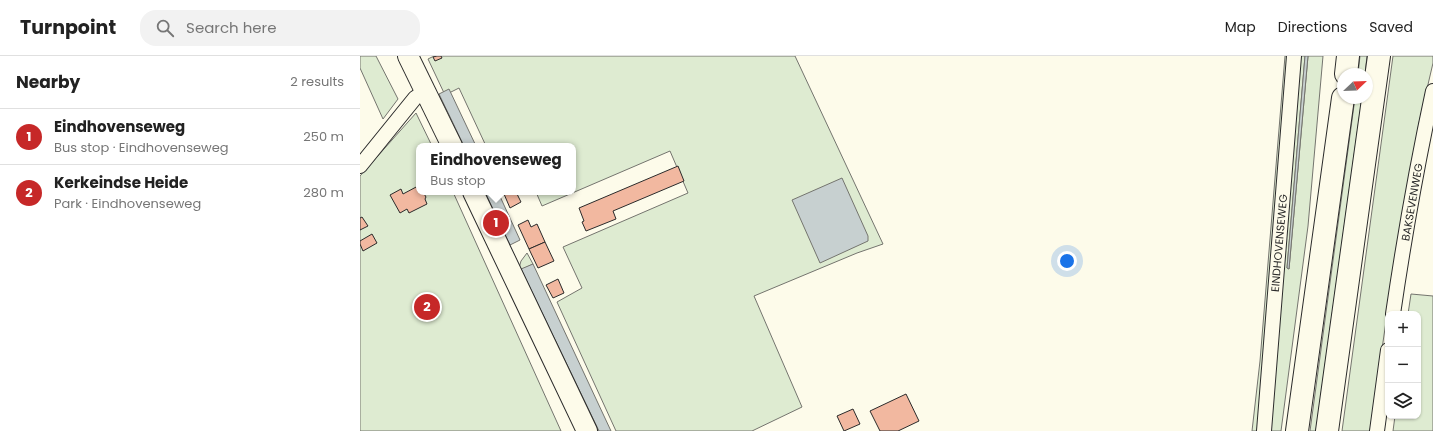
<!DOCTYPE html>
<meta charset="utf-8">
<style>
body{margin:0;font-family:Poppins,sans-serif;background:#f2f2f2;color:#222}
.controls{position:absolute;right:12px;bottom:12px;display:grid;overflow:hidden;border-radius:8px;box-shadow:0 1px 3px #0004}
.controls button{width:36px;height:36px;display:grid;place-items:center;padding:0;border:0;border-bottom:1px solid #e0e0e0;background:#fff;color:#222;font:20px sans-serif}
.compass{position:absolute;left:977px;top:12px;width:36px;height:36px;border-radius:50%;background:#fff;box-shadow:0 1px 3px #0004;rotate:67deg}
.you{position:absolute;left:707px;top:205px;width:14px;height:14px;margin:-10px;border:3px solid #fff;border-radius:50%;background:#1a73e8;box-shadow:0 0 0 6px #1a73e833}
.badge{display:grid;place-items:center;width:26px;height:26px;border-radius:50%;background:#c62828;color:#fff;font-size:13px;font-weight:700}
.pin{position:absolute;translate:-50% -50%;border:2px solid #fff;box-shadow:0 1px 4px #0006}
.popup{position:absolute;left:56px;top:87px;width:160px;height:52px;box-sizing:border-box;display:grid;place-content:center;border-radius:8px;background:#fff;filter:drop-shadow(0 1px 3px #0005);font-size:13px;white-space:nowrap;color:#767676}
.popup b{font-size:15px;color:#222}
.popup::after{content:'';position:absolute;left:50%;top:100%;margin-left:-8px;border:8px solid transparent;border-top-color:#fff}
.list{margin:0;padding:0;list-style:none}
h2{display:flex;justify-content:space-between;align-items:center;height:52px;margin:0;padding:0 16px;font-size:17px}
h2 small{font-size:13px;font-weight:400;color:#767676}
.list li{display:grid;grid-template-columns:26px 1fr auto;gap:12px;align-items:center;box-sizing:border-box;height:56px;padding:0 16px;border-top:1px solid #e0e0e0}
.list b{display:block;font-size:15px;white-space:nowrap}
.list p{margin:0;font-size:13px;white-space:nowrap;color:#767676}
.list em{font-size:13px;font-style:normal;color:#767676}
.icon{flex:none;width:22px;height:22px;fill:none;stroke:currentColor;stroke-width:2;stroke-linecap:round;stroke-linejoin:round}
.map{position:relative;flex:none;width:1073px;height:375px;overflow:hidden}
header{display:flex;align-items:center;gap:24px;box-sizing:border-box;height:56px;padding:0 20px;background:#fff;border-bottom:1px solid #e0e0e0}
header strong{font-size:19px}
nav{display:flex;gap:22px;margin-inline-start:auto;font-size:14px}
.search{width:280px;height:36px;background:#f2f2f2;display:flex;align-items:center;gap:10px;box-sizing:border-box;padding:0 14px;border-radius:16px;color:#767676;font-size:15px}
main{display:flex}
aside{flex:1;background:#fff}
.map>svg:first-child{display:block}
</style>
<header>
<strong>Turnpoint</strong>
<div class="search"><svg class="icon" aria-label="search" viewBox="0 0 24 24"><circle cx="10" cy="10" r="6"/><path d="M15 15l6 6"/></svg>Search here</div>
<nav><a>Map</a><a>Directions</a><a>Saved</a></nav>
</header>
<main>
<aside>
<h2>Nearby<small>2 results</small></h2>
<ul class="list">
<li><span class="badge">1</span><div><b>Eindhovenseweg</b><p>Bus stop · Eindhovenseweg</p></div><em>250 m</em></li>
<li><span class="badge">2</span><div><b>Kerkeindse Heide</b><p>Park · Eindhovenseweg</p></div><em>280 m</em></li>
</ul>
</aside>
<div class="map">
<svg width="1073" height="375" viewBox="0 0 1073 375">
<rect width="100%" height="100%" fill="#fdfbea"/>
<g fill="#deebd1" stroke="#74746e">
<polygon points="0,0 16,0 38,43 23,63 0,12"/>
<polygon points="74,0 435,0 523,188 497,197 394,240 442,351 392,375 256,375 197,246 222,232 203,191 328,137 310,95 182,150 176,136 213,136 213,90 126,90 99,32 85,39 68,3"/>
<polygon points="925,0 931,0 899,375 892,375 900,305"/>
<polygon points="938,0 945,0 927,212 929,213 948,0 963,0 948,170 921,375 907,375"/>
<polygon points="1000,0 1007,0 1005,18 998,18"/>
<polygon points="1033,0 1073,0 1073,7 1059,67 1035,204 1010,375 982,375"/>
<polygon points="995,42 1002,42 956,375 950,375"/>
<polygon points="56,57 72,90 59,90 59,136 93,136 201,375 0,375 0,120"/>
<polygon points="167,197 173,208 161,214 239,375 235,375 159,212 161,205"/>
<polygon points="1051,238 1073,240 1073,375 1033,375 1035,360 1058,360 1058,258 1048,258"/>
</g>
<g fill="#c7d0d0" stroke="#74746e">
<polygon points="945,0 948,0 929,213 927,212"/>
<polygon points="89,33 116,90 104,90 79,38"/>
<polygon points="482,122 508,180 508,185 460,207 432,144"/>
<polygon points="125,136 138,136 160,184 150,189"/>
<polygon points="173,208 251,375 239,375 161,213"/>
</g>
<g fill="#f2b8a0" stroke="#2b2b2b">
<polygon points="77,0 81,0 82,2 75,5 73,1"/>
<polygon points="318,110 324,125 253,155 256,163 226,175 222,166 224,165 219,152"/>
<polygon points="58,130 59,136 63,136 66,141 65,143 67,148 49,157 47,153 40,157 30,139 41,133 43,138"/>
<polygon points="148,136 156,136 161,146 150,152 144,138"/>
<polygon points="2,161 8,170 0,174 0,162"/>
<polygon points="168,164 171,171 177,168 185,186 169,193 158,169"/>
<polygon points="12,178 17,187 3,195 0,188 0,185"/>
<polygon points="185,186 194,205 178,212 169,193"/>
<polygon points="198,223 204,237 193,242 186,229"/>
<polygon points="546,338 559,365 538,375 520,375 510,355"/>
<polygon points="493,353 500,368 484,375 477,360"/>
</g>
<g fill="none" stroke-linecap="round" stroke-linejoin="round">
<g stroke="#2b2b2b" stroke-width="16">
<g id="street">
<polyline points="0,110 55,42 65,35"/>
<path d="M1033 258C1044 183 1057 109 1073 35"/>
<polyline points="904,375 934,0"/>
<polyline points="1017,375 1028,294"/>
</g>
</g>
<g stroke="#2b2b2b" stroke-width="22">
<g id="secondary">
<polyline points="48,0 92,90"/>
<polyline points="113,136 227,375"/>
</g>
</g>
<g stroke="#2b2b2b" stroke-width="24">
<g id="highway">
<polyline points="986,18 988,0"/>
<polyline points="937,375 983,42"/>
<polyline points="967,375 1019,0"/>
</g>
</g>
<use href="#street" stroke="#fdfbea" stroke-width="14"/>
<use href="#secondary" stroke="#fdfbea" stroke-width="20"/>
<use href="#highway" stroke="#fdfbea" stroke-width="22"/>
</g>
<g text-anchor="middle" dominant-baseline="central" stroke-width="3" stroke-linejoin="round" paint-order="stroke">
<g font-size="11" fill="#2b2b2b" stroke="#fdfbea">
<text transform="translate(1052 146) rotate(-80)">BAKSEVENWEG</text>
<text transform="translate(919 187) rotate(-85)">EINDHOVENSEWEG</text>
</g>
</g>
</svg>
<div class="controls">
<button>+</button>
<button>−</button>
<button><svg class="icon" aria-label="layers" viewBox="0 0 24 24"><path d="M12 4l9 5-9 5-9-5zM3 14l9 5 9-5"/></svg></button>
</div>
<svg class="compass" viewBox="-18 -18 36 36"><path d="M0-13l5 13h-10z" fill="#e53935"/><path d="M0 13l5-13h-10z" fill="#767676"/></svg>
<div class="you"></div>
<div class="pin badge" style="left:136px;top:167px">1</div>
<div class="popup"><b>Eindhovenseweg</b>Bus stop</div>
<div class="pin badge" style="left:67px;top:251px">2</div>
</div>
</main>
